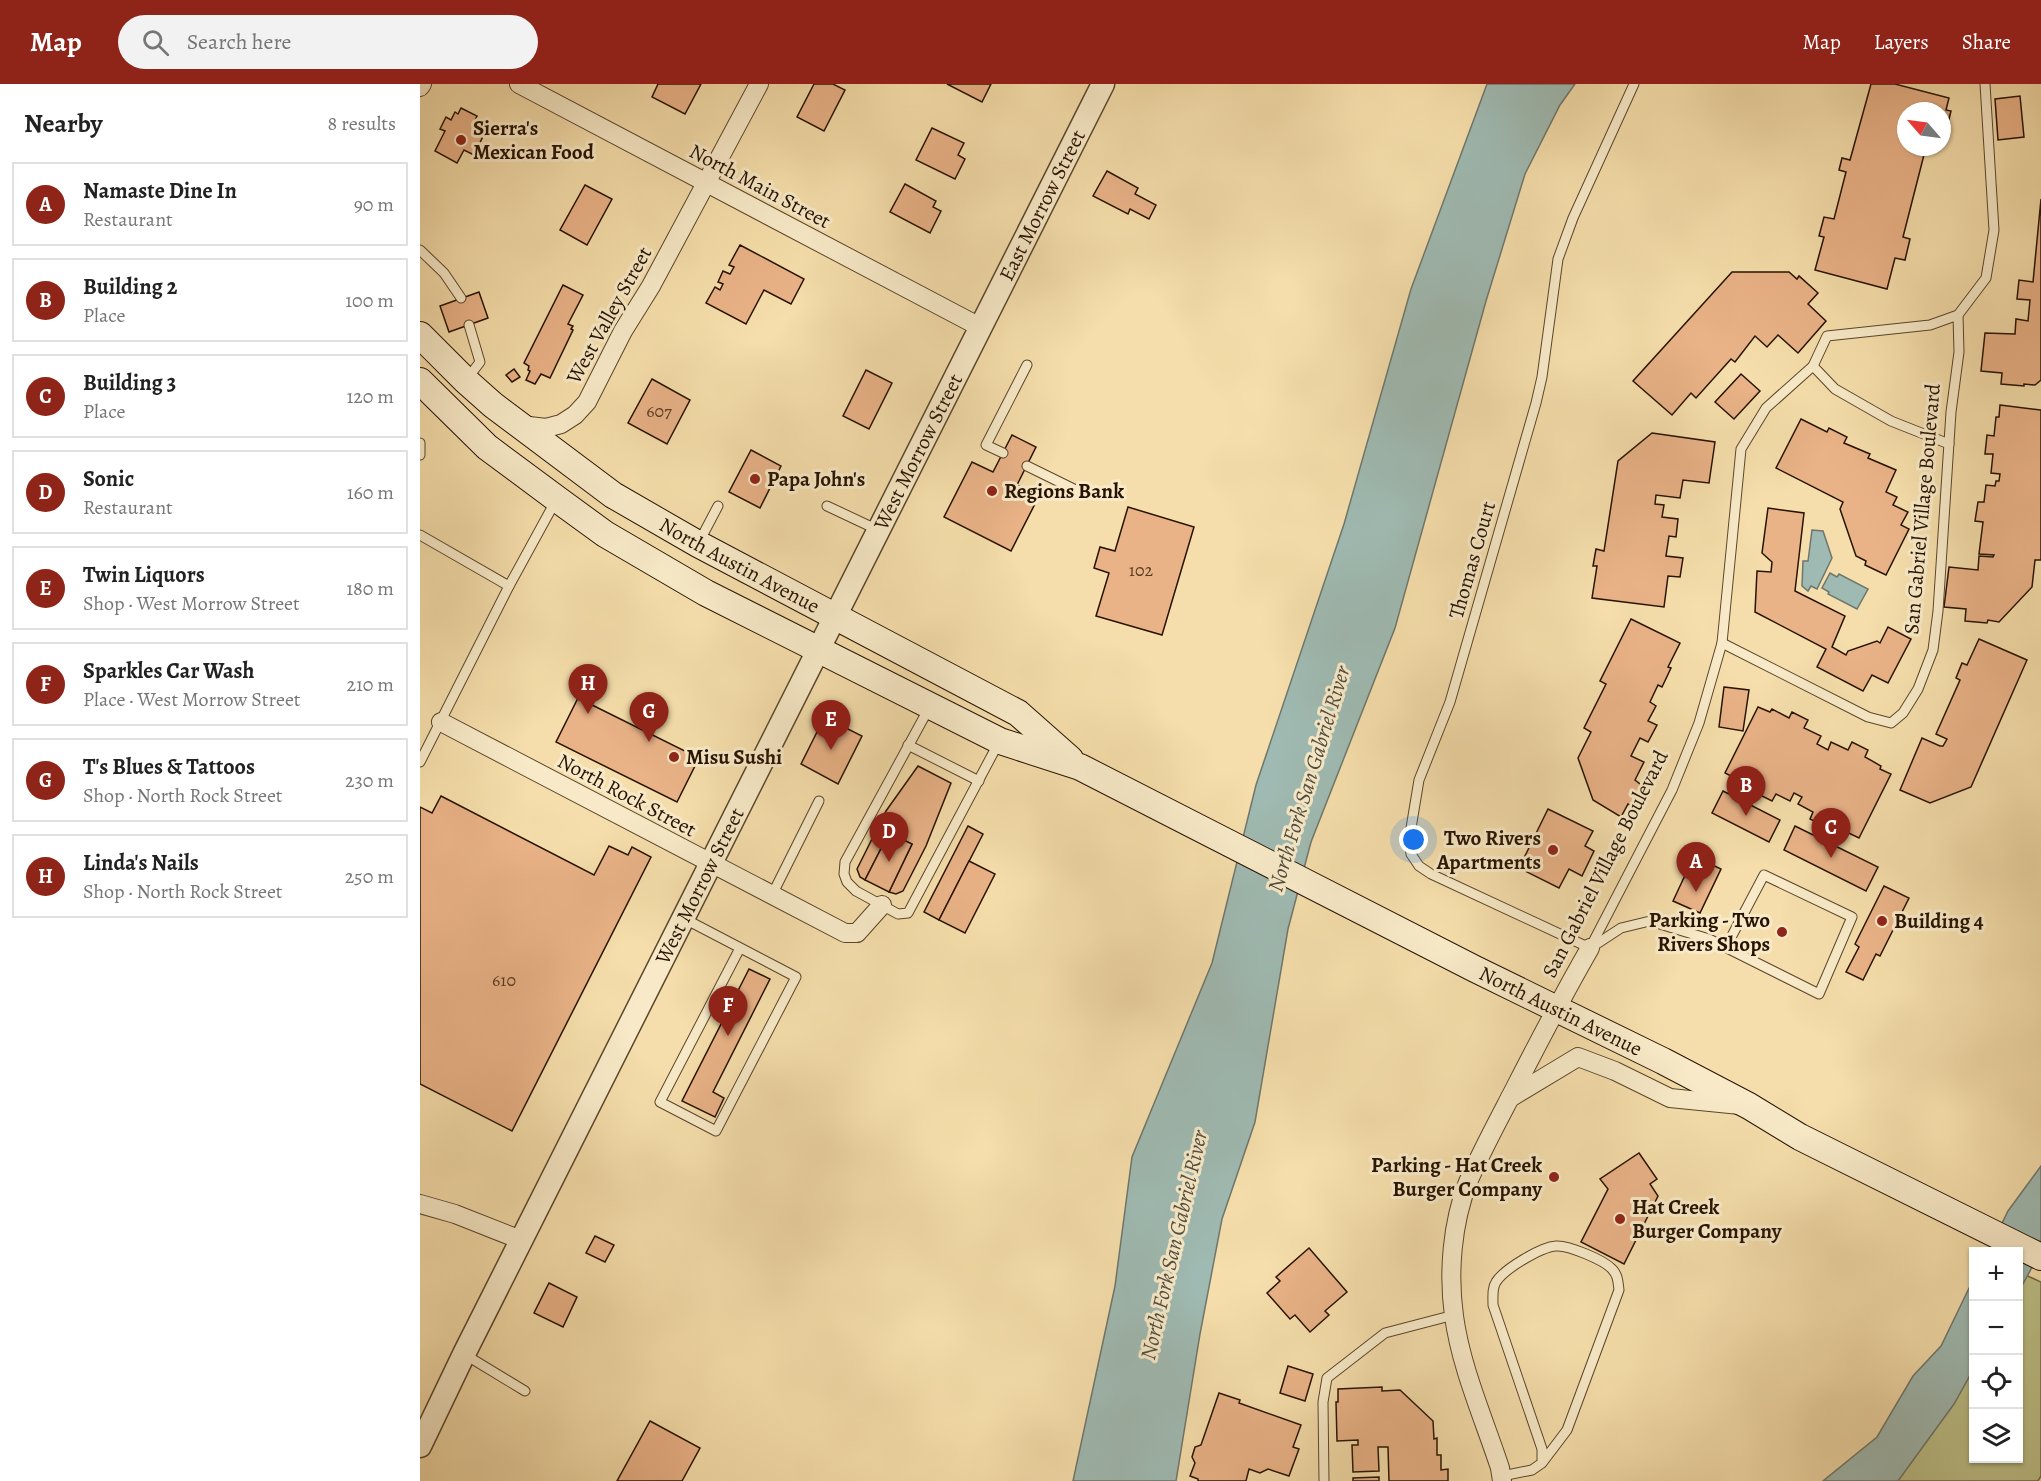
<!DOCTYPE html>
<meta charset="utf-8">
<style>
body{margin:0;font-family:Alegreya,serif;background:#f2f2f2;color:#222}
.controls{position:absolute;right:18px;bottom:18px;display:grid;overflow:hidden;border-radius:0px;box-shadow:0 2px 4px #0004}
.controls button{width:54px;height:54px;display:grid;place-items:center;padding:0;border:0;border-bottom:2px solid #e0e0e0;background:#fff;color:#222;font:30px sans-serif}
.compass{position:absolute;left:1477px;top:18px;width:54px;height:54px;border-radius:50%;background:#fff;box-shadow:0 2px 4px #0004;rotate:298deg}
.you{position:absolute;left:994px;top:756px;width:21px;height:21px;margin:-15px;border:4px solid #fff;border-radius:50%;background:#1a73e8;box-shadow:0 0 0 9px #1a73e833}
.badge{display:grid;place-items:center;width:39px;height:39px;border-radius:50%;background:#8f2418;color:#fff;font-size:20px;font-weight:700}
.pin{position:absolute;translate:-50% -50px;filter:drop-shadow(0 2px 3px #0008)}
.pin::after{content:'';position:absolute;top:32px;width:21px;height:18px;background:inherit;clip-path:polygon(0 0,100% 0,50% 100%)}
.list{margin:0;padding:0;list-style:none}
h2{display:flex;justify-content:space-between;align-items:center;height:78px;margin:0;padding:0 24px;font-size:26px}
h2 small{font-size:20px;font-weight:400;color:#767676}
.list li{display:grid;grid-template-columns:39px 1fr auto;gap:18px;align-items:center;box-sizing:border-box;height:84px;margin:0 12px 12px;padding:0 12px;border:2px solid #e0e0e0;border-radius:0px}
.list b{display:block;font-size:22px;white-space:nowrap}
.list p{margin:0;font-size:20px;white-space:nowrap;color:#767676}
.list em{font-size:20px;font-style:normal;color:#767676}
.icon{flex:none;width:33px;height:33px;fill:none;stroke:currentColor;stroke-width:2;stroke-linecap:round;stroke-linejoin:round}
.map{position:relative;flex:none;width:1621px;height:1397px;overflow:hidden}
header{display:flex;align-items:center;gap:36px;box-sizing:border-box;height:84px;padding:0 30px;background:#8f2418;color:#fff}
header strong{font-size:28px}
nav{display:flex;gap:33px;margin-inline-start:auto;font-size:21px}
.search{width:420px;height:54px;background:#f2f2f2;display:flex;align-items:center;gap:15px;box-sizing:border-box;padding:0 21px;border-radius:33px;color:#767676;font-size:22px}
main{display:flex}
aside{flex:1;background:#fff}
.map>svg:first-child{display:block}
</style>
<header>
<strong>Map</strong>
<div class="search"><svg class="icon" aria-label="search" viewBox="0 0 24 24"><circle cx="10" cy="10" r="6"/><path d="M15 15l6 6"/></svg>Search here</div>
<nav><a>Map</a><a>Layers</a><a>Share</a></nav>
</header>
<main>
<aside>
<h2>Nearby<small>8 results</small></h2>
<ul class="list">
<li><span class="badge">A</span><div><b>Namaste Dine In</b><p>Restaurant</p></div><em>90 m</em></li>
<li><span class="badge">B</span><div><b>Building 2</b><p>Place</p></div><em>100 m</em></li>
<li><span class="badge">C</span><div><b>Building 3</b><p>Place</p></div><em>120 m</em></li>
<li><span class="badge">D</span><div><b>Sonic</b><p>Restaurant</p></div><em>160 m</em></li>
<li><span class="badge">E</span><div><b>Twin Liquors</b><p>Shop · West Morrow Street</p></div><em>180 m</em></li>
<li><span class="badge">F</span><div><b>Sparkles Car Wash</b><p>Place · West Morrow Street</p></div><em>210 m</em></li>
<li><span class="badge">G</span><div><b>T's Blues &amp; Tattoos</b><p>Shop · North Rock Street</p></div><em>230 m</em></li>
<li><span class="badge">H</span><div><b>Linda's Nails</b><p>Shop · North Rock Street</p></div><em>250 m</em></li>
</ul>
</aside>
<div class="map">
<svg width="1621" height="1397" viewBox="0 0 1621 1397">
<rect width="100%" height="100%" fill="#f5deab"/>
<filter id="stains"><feTurbulence type="fractalNoise" baseFrequency=".00333" numOctaves="4"/><feColorMatrix values="0 0 0 0 .2 0 0 0 0 .09 0 0 0 0 .02 0 0 0 .5 -.17"/></filter>
<radialGradient id="worn" r=".72"><stop offset=".6" stop-color="#630" stop-opacity="0"/><stop offset="1" stop-color="#630" stop-opacity=".3"/></radialGradient>
<polygon fill="#bdc188" stroke="#726a45" stroke-width="1.5" points="1599,1188 1621,1198 1621,1392 1618,1397 1470,1397 1553,1244 1554,1374 1598,1374"/>
<g fill="#9fbab2" stroke="#6f776c" stroke-width="1.5">
<polygon points="1067,0 1155,0 1140,21 1105,90 1066,217 975,544 891,758 868,845 835,1038 802,1135 780,1250 756,1397 653,1397 695,1202 712,1073 792,879 836,701 924,440 991,205"/>
<polygon points="1392,446 1403,447 1412,474 1397,505 1391,502 1388,507 1382,502 1383,477 1388,477"/>
<polygon points="1410,489 1417,493 1419,490 1448,505 1437,525 1408,510 1409,508 1402,504"/>
<polygon points="1621,1082 1621,1167 1599,1207 1598,1168 1568,1168 1588,1127"/>
<polygon points="1553,1196 1553,1286 1534,1320 1478,1397 1403,1397 1457,1353 1493,1292 1521,1262"/>
</g>
<g fill="#e9b287" stroke="#271302" stroke-width="1.5">
<polygon points="238,0 281,0 265,30 232,13"/>
<polygon points="394,0 413,0 425,6 404,47 377,33"/>
<polygon points="527,0 571,0 562,18"/>
<polygon points="1451,0 1475,0 1529,14 1526,26 1531,27 1524,55 1522,55 1522,27 1486,27 1486,63 1506,63 1483,153 1490,155 1485,176 1475,174 1467,205 1395,186 1404,153 1399,152 1404,133 1414,135 1426,88 1419,86 1422,74 1430,76"/>
<polygon points="1600,12 1604,53 1578,56 1575,15"/>
<polygon points="41,24 57,32 54,38 67,44 54,71 44,66 37,79 15,67 25,47 20,45 26,33 31,36 35,28 38,30"/>
<polygon points="512,44 544,59 538,71 545,75 535,95 496,76"/>
<polygon points="687,87 718,104 715,110 736,121 729,135 710,125 708,130 673,112"/>
<polygon points="485,100 516,117 513,123 521,127 510,149 470,128"/>
<polygon points="165,101 192,115 167,161 140,146"/>
<polygon points="1621,115 1621,296 1615,301 1604,300 1604,302 1581,300 1582,289 1561,287 1565,249 1595,250 1596,235 1608,237 1610,216 1597,215 1599,196 1613,198"/>
<polygon points="320,161 384,195 371,220 344,206 326,240 286,219 295,203 300,206 303,200 298,198 303,187 310,190 314,183 309,181"/>
<polygon points="1312,188 1369,188 1377,195 1379,192 1398,209 1388,220 1406,237 1378,269 1358,251 1347,263 1335,252 1315,278 1311,275 1276,314 1271,309 1252,331 1213,297"/>
<polygon points="143,201 163,211 148,240 153,242 151,245 153,246 130,294 121,290 115,300 106,296 110,287 108,286 109,282 104,279"/>
<polygon points="59,208 68,234 29,248 20,222"/>
<polygon points="94,285 100,293 92,298 86,291"/>
<polygon points="446,286 472,299 449,345 423,332"/>
<polygon points="1321,290 1340,307 1314,335 1295,318"/>
<polygon points="232,295 270,316 247,360 208,339"/>
<polygon points="1580,321 1621,326 1621,476 1615,476 1612,503 1579,538 1568,536 1567,539 1545,537 1546,525 1524,523 1529,483 1558,486 1559,472 1573,473 1574,471 1559,470 1563,438 1555,437 1558,418 1564,418 1566,401 1575,402 1576,397 1579,397 1580,390 1571,389 1573,370 1565,370 1567,351 1574,352 1576,333 1579,333"/>
<polygon points="1381,335 1407,348 1409,344 1427,353 1424,359 1450,370 1448,374 1476,386 1466,408 1477,413 1473,421 1488,428 1481,441 1489,445 1466,491 1445,481 1446,477 1436,472 1420,425 1423,418 1356,384"/>
<polygon points="1232,349 1295,358 1289,399 1263,396 1260,414 1236,411 1235,420 1244,421 1242,433 1258,435 1256,453 1249,452 1246,472 1263,474 1260,493 1248,492 1244,523 1172,514 1177,482 1173,482 1176,465 1184,467 1198,377"/>
<polygon points="592,351 616,363 597,401 619,412 591,467 524,433 552,378 573,388"/>
<polygon points="331,366 361,382 340,424 309,408"/>
<polygon points="708,423 774,443 742,551 676,532 689,489 674,484 680,463 695,467"/>
<polygon points="1348,424 1384,429 1375,507 1425,532 1412,563 1426,571 1428,567 1457,557 1460,559 1468,543 1491,555 1468,599 1452,591 1443,607 1397,583 1406,565 1335,528 1337,487 1351,488 1352,478 1342,469"/>
<polygon points="1211,535 1260,559 1248,583 1251,584 1242,603 1238,601 1230,618 1236,622 1228,637 1237,641 1228,658 1220,654 1211,672 1224,678 1215,696 1224,703 1214,723 1208,720 1201,733 1173,716 1158,674 1171,648 1164,644 1186,600 1180,597"/>
<polygon points="1559,555 1607,576 1551,703 1510,719 1480,706 1502,654 1520,662 1523,662 1527,655 1516,650 1540,596 1536,594 1542,579 1547,581"/>
<polygon points="1304,603 1329,606 1323,647 1299,643"/>
<polygon points="158,614 279,674 257,718 136,658"/>
<polygon points="1338,623 1350,628 1352,625 1369,634 1372,628 1388,636 1384,644 1401,652 1397,660 1408,666 1411,658 1428,666 1432,658 1448,666 1445,673 1461,682 1460,685 1471,690 1439,754 1410,740 1407,744 1390,735 1393,728 1378,720 1382,713 1374,709 1370,717 1356,710 1352,717 1332,707 1334,704 1305,689"/>
<polygon points="410,636 442,652 418,700 381,680 397,648 402,651"/>
<polygon points="498,682 531,699 506,762 483,807 476,810 469,808 492,760 469,749 445,796 440,793 437,785 466,727"/>
<polygon points="1303,707 1360,736 1349,758 1292,729"/>
<polygon points="21,712 174,791 189,762 208,771 212,763 231,773 92,1047 0,1000 0,723 12,729"/>
<polygon points="1128,725 1173,747 1165,762 1174,767 1162,792 1149,785 1139,804 1099,784"/>
<polygon points="548,742 563,750 519,836 504,828"/>
<polygon points="1375,742 1458,783 1446,807 1364,766"/>
<polygon points="469,749 492,760 469,808 445,796"/>
<polygon points="1274,772 1301,785 1280,829 1253,817"/>
<polygon points="549,777 575,790 545,849 519,836"/>
<polygon points="1464,802 1489,814 1460,872 1456,870 1443,896 1426,888 1439,863 1435,860"/>
<polygon points="329,885 350,895 293,1008 304,1014 295,1033 262,1017"/>
<polygon points="1219,1069 1237,1095 1230,1100 1238,1112 1204,1180 1161,1158 1188,1105 1180,1095"/>
<polygon points="175,1152 194,1161 185,1178 166,1169"/>
<polygon points="889,1164 927,1208 905,1227 909,1231 890,1248 875,1231 870,1235 847,1209 860,1197 856,1193"/>
<polygon points="129,1199 157,1213 143,1243 114,1229"/>
<polygon points="868,1282 893,1290 885,1317 860,1309"/>
<polygon points="962,1303 962,1307 980,1306 1013,1337 1014,1355 1017,1354 1017,1371 1021,1371 1021,1386 1028,1385 1028,1397 969,1397 968,1363 958,1363 959,1387 933,1388 932,1361 938,1361 938,1356 917,1357 916,1318 918,1318 918,1305"/>
<polygon points="799,1309 820,1316 819,1319 881,1341 873,1363 879,1365 869,1392 848,1385 840,1389 829,1385 826,1397 778,1397 778,1395 770,1392 775,1379 772,1373 775,1363 781,1361"/>
<polygon points="230,1337 280,1364 262,1397 197,1397"/>
<polygon points="959,1393 959,1397 933,1397 933,1394"/>
</g>
<g fill="none" stroke-linecap="round" stroke-linejoin="round">
<g stroke="#5a462c" stroke-width="11">
<g id="service">
<polyline points="0,166 24,189 41,214"/>
<polyline points="1393,282 1415,305 1471,337 1529,360"/>
<polyline points="47,295 60,278 49,241"/>
<polyline points="0,359 0,371"/>
<polyline points="583,369 566,361 607,281"/>
<polyline points="607,382 666,411"/>
<polyline points="407,422 458,446"/>
<polyline points="0,451 89,502"/>
<polyline points="278,460 298,422"/>
<polyline points="1302,559 1448,633 1471,639 1483,629 1498,605 1513,566 1518,527 1531,328 1539,268 1538,231"/>
<polyline points="509,624 425,778 424,790 427,798 436,807 478,830 488,829 579,658"/>
<polyline points="488,661 559,697"/>
<polyline points="0,678 89,502 135,418"/>
<polyline points="352,811 399,717"/>
<polyline points="263,834 376,893 296,1047 240,1018 320,864"/>
<polyline points="1172,863 1201,844 1230,837 1289,855 1399,910 1432,833 1344,791 1306,863"/>
<polyline points="1170,864 1252,706 1279,639 1302,559 1321,365 1346,324 1393,282 1407,252 1510,241 1538,231 1566,194 1574,146 1565,0"/>
<polyline points="1170,864 1011,790 999,782 991,770 989,756 999,696 1030,618 1116,319 1122,293 1138,175 1153,134 1214,0"/>
<polyline points="44,1270 105,1307"/>
<path d="M1082 1392 1112 1386 1122 1379 1147 1346 1199 1206C1198 1198 1198 1191 1192 1185 1184 1176 1148 1161 1136 1162 1121 1163 1084 1185 1076 1198 1072 1204 1073 1213 1073 1221L1122 1365V1379"/>
<polyline points="904,1397 903,1318 907,1294 965,1249 1034,1231"/>
</g>
</g>
<g stroke="#5a462c" stroke-width="20">
<g id="minor">
<polyline points="99,0 560,243"/>
<polyline points="0,3 2,0"/>
<polyline points="101,341 126,344 141,340 155,331 167,318 203,247 231,202 339,0"/>
<polyline points="21,638 425,849 437,849 462,821"/>
<polyline points="1090,1014 1158,973 1195,987 1250,1014 1320,1021"/>
<polyline points="0,1120 35,1130 101,1156"/>
<path d="M1082 1397 1080 1384C1064 1335 1041 1284 1034 1232 1028 1189 1032 1139 1048 1098 1062 1066 1079 1035 1095 1004 1119 957 1143 911 1170 864"/>
</g>
</g>
<g stroke="#5a462c" stroke-width="25">
<g id="tertiary">
<path id="s1" d="M0 1362 44 1270 683 0"/>
</g>
</g>
<g stroke="#271302" stroke-width="28">
<g id="secondary">
<path id="s2" d="M0 251 46 297 73 321 193 411 278 460 598 629 650 675"/>
<path id="s3" d="M0 297 67 363 137 415 185 450 286 509 580 657 660 683 1055 885 1243 977 1329 1022 1380 1053 1621 1173"/>
</g>
</g>
<use href="#service" stroke="#f8eac8" stroke-width="9"/>
<use href="#minor" stroke="#f8eac8" stroke-width="18"/>
<use href="#tertiary" stroke="#f8eac8" stroke-width="22"/>
<use href="#secondary" stroke="#f8eac8" stroke-width="26"/>
</g>
<g fill="#8f2418" stroke="#f8eac8" stroke-width="2">
<circle cx="41" cy="56" r="6"/>
<circle cx="335" cy="395" r="6"/>
<circle cx="572" cy="407" r="6"/>
<circle cx="254" cy="673" r="6"/>
<circle cx="1133" cy="766" r="6"/>
<circle cx="1462" cy="837" r="6"/>
<circle cx="1362" cy="848" r="6"/>
<circle cx="1134" cy="1093" r="6"/>
<circle cx="1200" cy="1135" r="6"/>
</g>
<g text-anchor="middle" dominant-baseline="central" stroke-width="6" stroke-linejoin="round" paint-order="stroke">
<g font-size="18" fill="#583b23">
<text x="239" y="327">607</text>
<text x="721" y="486">102</text>
<text x="84" y="896">610</text>
</g>
<g font-size="21" font-weight="bold" fill="#271302" stroke="#f8eac8" text-anchor="start">
<text x="53" y="44">Sierra's<tspan x="53" dy="24">Mexican Food</tspan></text>
<text x="347" y="395">Papa John's</text>
<text x="584" y="407">Regions Bank</text>
<text x="266" y="673">Misu Sushi</text>
<text x="1121" y="754" text-anchor="end">Two Rivers<tspan x="1121" dy="24">Apartments</tspan></text>
<text x="1350" y="836" text-anchor="end">Parking - Two<tspan x="1350" dy="24">Rivers Shops</tspan></text>
<text x="1474" y="837">Building 4</text>
<text x="1122" y="1081" text-anchor="end">Parking - Hat Creek<tspan x="1122" dy="24">Burger Company</tspan></text>
<text x="1212" y="1123">Hat Creek<tspan x="1212" dy="24">Burger Company</tspan></text>
</g>
<g font-size="21" fill="#271302" stroke="#f8eac8">
<text transform="translate(340 102) rotate(28)">North Main Street</text>
<text stroke="none"><textPath href="#s1" startOffset="1388">East Morrow Street</textPath></text>
<text transform="translate(189 231) rotate(-61)">West Valley Street</text>
<text stroke="none"><textPath href="#s1" startOffset="1112">West Morrow Street</textPath></text>
<text transform="translate(1502 425) rotate(-85)">San Gabriel Village Boulevard</text>
<text transform="translate(1052 476) rotate(-74)">Thomas Court</text>
<text stroke="none"><textPath href="#s2" startOffset="396">North Austin Avenue</textPath></text>
<text transform="translate(207 711) rotate(28)">North Rock Street</text>
<text transform="translate(1185 780) rotate(-63)">San Gabriel Village Boulevard</text>
<text stroke="none"><textPath href="#s1" startOffset="626">West Morrow Street</textPath></text>
<text stroke="none"><textPath href="#s3" startOffset="1310">North Austin Avenue</textPath></text>
</g>
<g font-size="22" font-style="italic" fill="#514d40" stroke="#f8eac8">
<text transform="translate(889 695) rotate(-73)">North Fork San Gabriel River</text>
<text transform="translate(754 1161) rotate(-77)">North Fork San Gabriel River</text>
</g>
</g>
<rect width="100%" height="100%" filter="url(#stains)"/>
<rect width="100%" height="100%" fill="url(#worn)"/>
</svg>
<div class="controls">
<button>+</button>
<button>−</button>
<button><svg class="icon" aria-label="locate" viewBox="0 0 24 24"><circle cx="12" cy="12" r="6"/><path d="M12 2v4M12 18v4M2 12h4M18 12h4"/></svg></button>
<button><svg class="icon" aria-label="layers" viewBox="0 0 24 24"><path d="M12 4l9 5-9 5-9-5zM3 14l9 5 9-5"/></svg></button>
</div>
<svg class="compass" viewBox="-18 -18 36 36"><path d="M0-13l5 13h-10z" fill="#e53935"/><path d="M0 13l5-13h-10z" fill="#767676"/></svg>
<div class="you"></div>
<div class="pin badge" style="left:1276px;top:808px">A</div>
<div class="pin badge" style="left:1326px;top:732px">B</div>
<div class="pin badge" style="left:1411px;top:774px">C</div>
<div class="pin badge" style="left:469px;top:778px">D</div>
<div class="pin badge" style="left:411px;top:666px">E</div>
<div class="pin badge" style="left:308px;top:952px">F</div>
<div class="pin badge" style="left:229px;top:658px">G</div>
<div class="pin badge" style="left:168px;top:630px">H</div>
</div>
</main>
